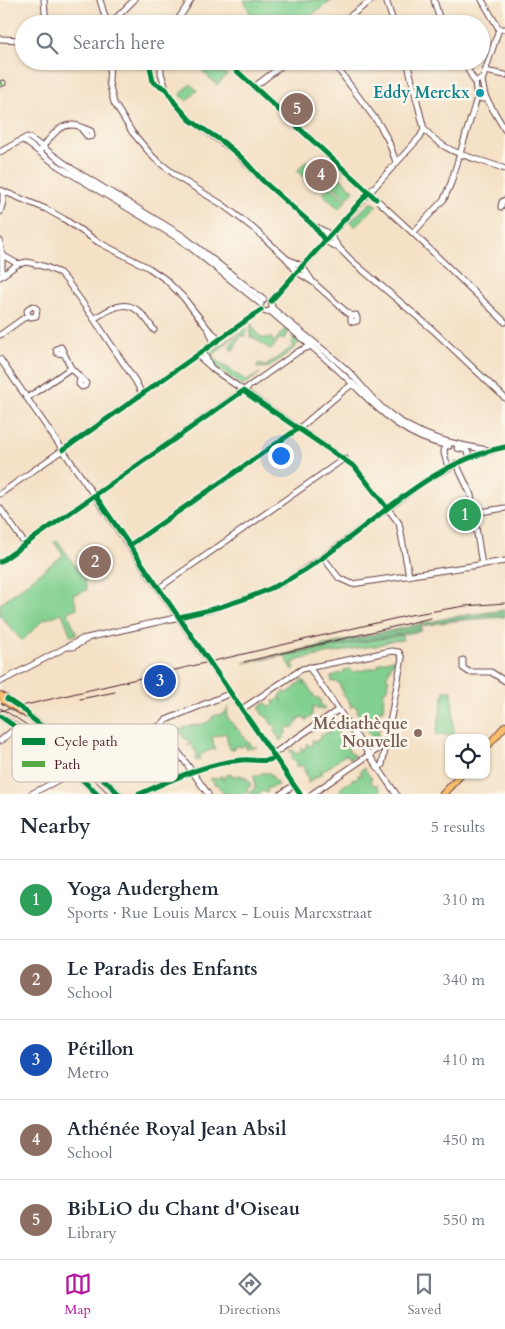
<!DOCTYPE html>
<meta charset="utf-8">
<style>
body{margin:0;font-family:Cardo,serif;background:#f2f2f3;color:#1f2937}
.controls{position:absolute;right:15px;bottom:15px;display:grid;overflow:hidden;border-radius:10px;box-shadow:0 1px 4px #0004}
.controls button{width:45px;height:45px;display:grid;place-items:center;padding:0;border:0;border-bottom:1px solid #e0e1e3;background:#fff;color:#1f2937;font:25px sans-serif}
.you{position:absolute;left:280px;top:455px;width:18px;height:18px;margin:-12px;border:4px solid #fff;border-radius:50%;background:#1a73e8;box-shadow:0 0 0 8px #1a73e833}
.badge{display:grid;place-items:center;width:32px;height:32px;border-radius:50%;background:#b5179e;color:#fff;font-size:16px;font-weight:700}
.pin{position:absolute;translate:-50% -50%;border:2px solid #fff;box-shadow:0 1px 5px #0006}
.list{margin:0;padding:0;list-style:none}
h2{display:flex;justify-content:space-between;align-items:center;height:65px;margin:0;padding:0 20px;font-size:21px}
h2 small{font-size:16px;font-weight:400;color:#747a83}
.list li{display:grid;grid-template-columns:32px 1fr auto;gap:15px;align-items:center;box-sizing:border-box;height:80px;padding:0 20px;border-top:1px solid #e0e1e3}
.list b{display:block;font-size:19px;white-space:nowrap}
.list p{margin:0;font-size:16px;white-space:nowrap;color:#747a83}
.list em{font-size:16px;font-style:normal;color:#747a83}
.icon{flex:none;width:28px;height:28px;fill:none;stroke:currentColor;stroke-width:2;stroke-linecap:round;stroke-linejoin:round}
.map{position:relative;flex:none;width:505px;height:794px;overflow:hidden}
.search{position:absolute;background:#fff;box-shadow:0 1px 4px #0004;left:15px;right:15px;top:15px;height:55px;display:flex;align-items:center;gap:12px;box-sizing:border-box;padding:0 18px;border-radius:28px;color:#747a83;font-size:19px}
.sheet{height:465px;background:#fff}
nav{display:flex;justify-content:space-around;align-items:center;box-sizing:border-box;height:70px;border-top:1px solid #e0e1e3;background:#fff;font-size:14px;color:#747a83}
nav a{display:grid;justify-items:center;gap:2px}
nav .on{color:#b5179e}
.map>svg:first-child{display:block}
</style>
<div class="map">
<svg width="505" height="794" viewBox="0 0 505 794">
<rect width="100%" height="100%" fill="#fbf7ec"/>
<filter id="ink" filterUnits="userSpaceOnUse"><feTurbulence type="fractalNoise" baseFrequency=".02" numOctaves="2"/><feDisplacementMap in="SourceGraphic" scale="10" xChannelSelector="R" yChannelSelector="G"/><feConvolveMatrix kernelMatrix="1 2 1 2 8 2 1 2 1" color-interpolation-filters="sRGB"/></filter>
<filter id="wash" filterUnits="userSpaceOnUse"><feTurbulence type="fractalNoise" baseFrequency=".0096" numOctaves="4" result="noise"/><feDisplacementMap in="SourceGraphic" scale="20" xChannelSelector="R" yChannelSelector="G"/><feGaussianBlur stdDeviation="1.12" result="paint"/><feColorMatrix in="noise" values="0 0 0 0 0 0 0 0 0 0 0 0 0 0 0 0 0 1.4 0 .05"/><feComposite in="paint" operator="in"/></filter>
<g filter="url(#wash)">
<rect width="100%" height="100%" fill="#f4e1c6"/>
<g fill="#82d090" stroke="#66785e">
<polygon points="244,0 333,0 298,24 255,24"/>
<polygon points="212,62 227,75 217,85 203,72"/>
<polygon points="190,84 197,90 187,101 180,95"/>
<polygon points="307,160 315,168 311,173 314,175 308,181 297,171"/>
<polygon points="340,178 354,190 347,199 333,186"/>
<polygon points="330,186 346,201 339,209 323,194"/>
<polygon points="371,202 377,205 355,227 350,222"/>
<polygon points="251,324 261,338 272,338 273,343 285,329 289,332 283,340 280,338 271,350 251,336 250,338"/>
<polygon points="246,327 247,331 245,337 242,335 234,348 234,350 230,349 231,344"/>
<polygon points="240,331 212,356 214,359 247,381 260,373 243,386 217,368 208,354"/>
<polygon points="294,336 298,340 299,343 291,351 269,367 257,368 258,365 257,364 262,364 264,367 294,346 292,343 294,340 292,338"/>
<polygon points="57,540 85,580 87,590 73,595 77,608 67,612 77,634 71,636 62,613 43,620 22,641 0,615 0,604 63,555 54,542"/>
<polygon points="402,635 403,640 390,641 376,646 357,648 334,653 330,653 298,660 294,663 293,662 292,663 295,668 293,670 285,656"/>
<polygon points="393,659 395,663 392,663 386,678 389,679 387,684 388,684 387,690 384,690 383,710 380,709 377,720 379,721 378,736 380,737 376,739 375,738 373,742 373,738 364,727 365,726 363,720 361,721 360,718 357,718 360,716 357,713 358,708 356,708 354,705 350,708 351,703 350,704 348,700 343,695 343,692 338,682 332,682 331,680 333,677 330,677 344,672 344,670 350,669 353,672 378,667 379,663"/>
<polygon points="302,680 306,682 303,684 303,685 306,684 316,698 319,698 321,701 320,703 325,709 320,710 319,706 317,710 314,706 312,708 313,711 312,712 312,716 306,720 302,717 298,719 299,721 295,724 296,725 291,728 290,726 286,730 288,732 283,735 285,737 280,741 277,734 275,734 276,733 274,731 277,728 273,724 272,725 269,719 262,714 259,707 266,703 271,707 274,704 273,700 274,702 280,698 283,702 280,695 285,691 286,694 295,688 295,687"/>
<polygon points="444,691 452,691 454,735 436,735"/>
<path d="M229 707 227 710 228 714 226 715 233 725 235 726 234 728 236 727 243 736H244L247 742 250 743 248 745 251 744 253 748 256 746 257 747 246 749 245 744 242 747 234 746V749H229L226 733 212 737 215 750 212 749 199 756 200 759 196 761 195 758 197 756 196 753 197 752 194 750 192 744 188 746 187 745 191 742 189 740H187L183 737 182 733 177 734 173 729H181L183 731V728C191 724 209 727 213 716L223 714Z"/>
<polygon points="331,724 335,725 339,734 338,736 342,738 341,741 347,744 349,751 355,756 350,759 348,755 345,755 325,770 322,771 320,769 322,774 316,778 315,776 314,779 308,783 308,778 305,775 308,772 305,773 303,765 296,767 295,765 298,763 291,758 293,756 289,750 293,750 296,754 298,752 299,753 302,751 300,748 302,747 304,750 305,750 307,743 309,746 312,746 312,740 314,740 316,743 317,740 321,738 321,735 327,732 328,734 330,733 329,730 331,728 328,725"/>
<polygon points="364,768 370,777 372,778 370,780 373,785 377,785 380,790 377,792 378,794 337,794 341,791 340,789 343,786 353,780 352,778 355,779 358,777 358,774 359,776 362,775 360,771"/>
<polygon points="261,773 270,773 270,776 272,775 273,776 272,777 278,785 266,789 268,792 266,793 263,791 260,794 249,794 248,792 255,789 254,775 261,775"/>
<polygon points="229,774 234,776 242,775 242,778 246,776 246,780 249,780 251,786 247,788 247,792 244,794 222,794 223,792 218,787 220,786 218,784 215,785 212,780 209,779 219,778 221,775 223,780 225,776"/>
</g>
<polygon fill="#69b27a" stroke="#5a6852" points="505,610 505,617 453,621 421,626 421,631 244,663 452,617"/>
</g>
<g filter="url(#ink)">
<g fill="none" stroke-linecap="round" stroke-linejoin="round">
<g stroke="#643c42" stroke-width="7">
<g id="minor">
<polyline points="44,0 46,24"/>
<polyline points="100,0 106,20 111,24"/>
<polyline points="386,0 394,24"/>
<polyline points="434,0 441,24"/>
<polyline points="482,0 499,29"/>
<polyline points="111,23 134,0"/>
<polyline points="175,24 191,0"/>
<polyline points="339,24 372,0"/>
<polyline points="0,39 24,40"/>
<polyline points="110,61 109,82 114,103 132,132 154,158 179,178 223,205 253,228 287,259 297,272 313,282 351,316 356,315 357,318 357,321 353,322 351,321 351,316"/>
<polyline points="161,61 161,73 166,89 175,103 190,120 235,152 263,181 290,205 314,226 326,232 333,239 340,249 352,261 433,330 505,398"/>
<polyline points="226,61 413,233 505,322"/>
<polyline points="332,61 379,124 388,140 396,162"/>
<path d="M407 61 424 129C449 157 473 156 505 169"/>
<polyline points="463,61 475,82"/>
<polyline points="485,71 505,75"/>
<polyline points="482,81 480,79 475,82 477,98 483,99 485,96 482,81 497,35 499,29 505,29"/>
<polyline points="0,84 3,83"/>
<polyline points="254,87 288,61"/>
<polyline points="485,96 505,130"/>
<polyline points="23,140 58,166 181,240 261,304"/>
<path d="M41 149C52 136 60 121 79 126L88 137 92 136 91 131 81 127"/>
<polyline points="0,152 27,137 30,138 74,170 183,236 264,300"/>
<polyline points="0,190 46,209 64,219 98,242 149,268 165,279 183,297 209,330 220,339"/>
<polyline points="501,207 502,202 505,200"/>
<polyline points="0,212 3,202 3,191"/>
<polyline points="413,233 444,199 451,183 477,98"/>
<polyline points="0,241 2,255"/>
<polyline points="325,241 340,249"/>
<polyline points="287,259 302,266 312,281"/>
<polyline points="2,275 2,255 18,264"/>
<polyline points="0,277 18,264 27,262 46,267 60,273 67,281 94,319 136,382 142,394"/>
<path d="M271 301 272 308C297 330 325 349 349 372 362 385 372 400 386 411 415 436 452 444 488 450"/>
<polyline points="271,301 420,137 424,129"/>
<path d="M261 310 266 312 270 311C292 330 315 349 337 369 373 402 397 436 449 446"/>
<path d="M94 319C123 300 134 299 154 330"/>
<polyline points="209,330 214,343"/>
<polyline points="0,335 28,315 31,317 36,316 37,309 33,306 29,308 27,311 28,315"/>
<polyline points="203,351 210,366"/>
<polyline points="64,354 57,353 56,349 61,347 71,368 86,383 85,386 82,387 79,384 80,379"/>
<polyline points="197,355 214,370 355,467 399,523 409,576"/>
<polyline points="0,359 202,652"/>
<polyline points="27,398 71,368"/>
<polyline points="445,444 444,453 448,467"/>
<polyline points="457,448 466,450 471,457"/>
<polyline points="456,463 471,495 482,565"/>
<polyline points="0,494 261,310"/>
<polyline points="0,508 25,544"/>
<polyline points="474,513 505,508"/>
<polyline points="130,545 302,426 343,391 353,384"/>
<polyline points="323,557 339,578 352,584 505,561"/>
<polyline points="0,562 299,351 309,347 313,342"/>
<polyline points="159,588 345,458"/>
<polyline points="68,647 73,647 87,639"/>
<polyline points="463,660 463,668 469,672 491,672 505,681"/>
<polyline points="309,667 396,794"/>
<polyline points="218,675 300,794"/>
<polyline points="0,682 82,639 211,610 260,593 283,583 320,559 425,481 471,457 505,447"/>
<polyline points="242,709 302,669 392,651 399,652 402,658 386,744"/>
<polyline points="160,726 208,794"/>
<polyline points="0,741 17,727"/>
<polyline points="273,754 338,710"/>
<polyline points="84,760 90,752 160,726 166,720 231,693"/>
<polyline points="31,794 68,775 73,771"/>
<path d="M139 794C172 780 206 763 242 760 253 759 267 763 275 758"/>
<polyline points="281,794 294,785"/>
<polyline points="312,794 372,753 386,744 382,765 378,768"/>
</g>
</g>
<g stroke="#643c42" stroke-width="8">
<g id="major">
<polyline points="0,695 7,699"/>
<polyline points="29,716 84,760 119,794"/>
<polyline points="9,722 61,759 97,794"/>
<polyline points="486,748 505,726"/>
<polyline points="443,794 461,775"/>
</g>
</g>
<use href="#minor" stroke="#fff" stroke-width="5"/>
<use href="#major" stroke="#f9bf6d" stroke-width="6"/>
<path stroke="#4a1f2b" stroke-width="1" d="M0 708C40 731 76 762 109 794"/>
<g stroke="#4a1f2b" stroke-width="1">
<polyline points="244,662 431,618"/>
<polyline points="80,699 115,692"/>
<polyline points="0,711 410,615 465,606 505,603"/>
</g>
<g stroke="#643c42" stroke-width="7" stroke-linecap="butt">
<polyline id="minor-bridge" points="202,652 218,675"/>
</g>
<g stroke="#643c42" stroke-width="8" stroke-linecap="butt">
<g id="major-bridge">
<polyline points="3,700 29,716"/>
<polyline points="0,716 9,722"/>
</g>
</g>
<use href="#minor-bridge" stroke="#fff" stroke-width="5"/>
<use href="#major-bridge" stroke="#f9bf6d" stroke-width="6"/>
<polyline stroke="#57aa44" stroke-width="4" stroke-dasharray="8 4" stroke-linecap="butt" points="0,84 3,83"/>
<g stroke="#fbf7ec" stroke-width="8">
<g id="cycleway">
<polyline points="149,61 153,82 166,89 175,103 190,120 223,142 243,159 263,181 314,226 325,241"/>
<polyline points="226,61 376,199"/>
<polyline points="271,301 369,192"/>
<polyline points="63,450 261,310"/>
<polyline points="95,495 300,794"/>
<polyline points="130,545 299,428"/>
<polyline points="0,562 243,391 355,467 387,508"/>
<path d="M179 617C223 608 265 595 303 571 370 529 424 464 505 447"/>
<polyline points="7,699 28,713 29,716 84,760 119,794"/>
<polyline points="0,716 61,759 97,794"/>
<path d="M139 794C172 780 206 763 242 760 253 759 267 763 275 758"/>
</g>
</g>
<use href="#cycleway" stroke="#00873e" stroke-width="5"/>
</g>
</g>
<circle fill="#0f9aa8" stroke="#fbf7ec" stroke-width="2" cx="480" cy="93" r="5"/>
<circle fill="#8d6e63" stroke="#fbf7ec" stroke-width="2" cx="418" cy="733" r="5"/>
<g text-anchor="middle" dominant-baseline="central" stroke-width="5" stroke-linejoin="round" paint-order="stroke">
<g font-size="16" font-weight="bold" fill="#0d838f" stroke="#fbf7ec" text-anchor="end">
<text x="470" y="93">Eddy Merckx</text>
</g>
<g font-size="16" font-weight="bold" fill="#785e54" stroke="#fbf7ec" text-anchor="end">
<text x="408" y="724">Médiathèque<tspan x="408" dy="18">Nouvelle</tspan></text>
</g>
</g>
<rect x="12" y="724" width="166" height="58" rx="8" fill="#fbf7ec" stroke="#c6b6b2" stroke-width="1"/>
<rect x="22" y="738" width="23" height="7" fill="#00873e"/>
<rect x="22" y="761" width="23" height="6" fill="#57aa44"/>
<g font-size="14" fill="#4a1f2b">
<text x="54" y="746">Cycle path</text>
<text x="54" y="769">Path</text>
</g>
</svg>
<div class="controls">
<button><svg class="icon" aria-label="locate" viewBox="0 0 24 24"><circle cx="12" cy="12" r="6"/><path d="M12 2v4M12 18v4M2 12h4M18 12h4"/></svg></button>
</div>
<div class="you"></div>
<div class="pin badge" style="left:465px;top:515px;background:#2e9e5b">1</div>
<div class="pin badge" style="left:95px;top:562px;background:#8d6e63">2</div>
<div class="pin badge" style="left:160px;top:681px;background:#1a4fb4">3</div>
<div class="pin badge" style="left:321px;top:175px;background:#8d6e63">4</div>
<div class="pin badge" style="left:297px;top:109px;background:#8d6e63">5</div>
<div class="search"><svg class="icon" aria-label="search" viewBox="0 0 24 24"><circle cx="10" cy="10" r="6"/><path d="M15 15l6 6"/></svg>Search here</div>
</div>
<section class="sheet">
<h2>Nearby<small>5 results</small></h2>
<ul class="list">
<li><span class="badge" style="background:#2e9e5b">1</span><div><b>Yoga Auderghem</b><p>Sports · Rue Louis Marcx - Louis Marcxstraat</p></div><em>310 m</em></li>
<li><span class="badge" style="background:#8d6e63">2</span><div><b>Le Paradis des Enfants</b><p>School</p></div><em>340 m</em></li>
<li><span class="badge" style="background:#1a4fb4">3</span><div><b>Pétillon</b><p>Metro</p></div><em>410 m</em></li>
<li><span class="badge" style="background:#8d6e63">4</span><div><b>Athénée Royal Jean Absil</b><p>School</p></div><em>450 m</em></li>
<li><span class="badge" style="background:#8d6e63">5</span><div><b>BibLiO du Chant d'Oiseau</b><p>Library</p></div><em>550 m</em></li>
</ul>
</section>
<nav>
<a class="on"><svg class="icon" aria-label="map" viewBox="0 0 24 24"><path d="M3 6l6-2 6 2 6-2v14l-6 2-6-2-6 2zM9 4v14M15 6v14"/></svg>Map</a>
<a><svg class="icon" aria-label="directions" viewBox="0 0 24 24"><path d="M12 3l9 9-9 9-9-9zM9 14v-3h6M13 9l2 2-2 2"/></svg>Directions</a>
<a><svg class="icon" aria-label="saved" viewBox="0 0 24 24"><path d="M7 4h10v16l-5-4-5 4z"/></svg>Saved</a>
</nav>
